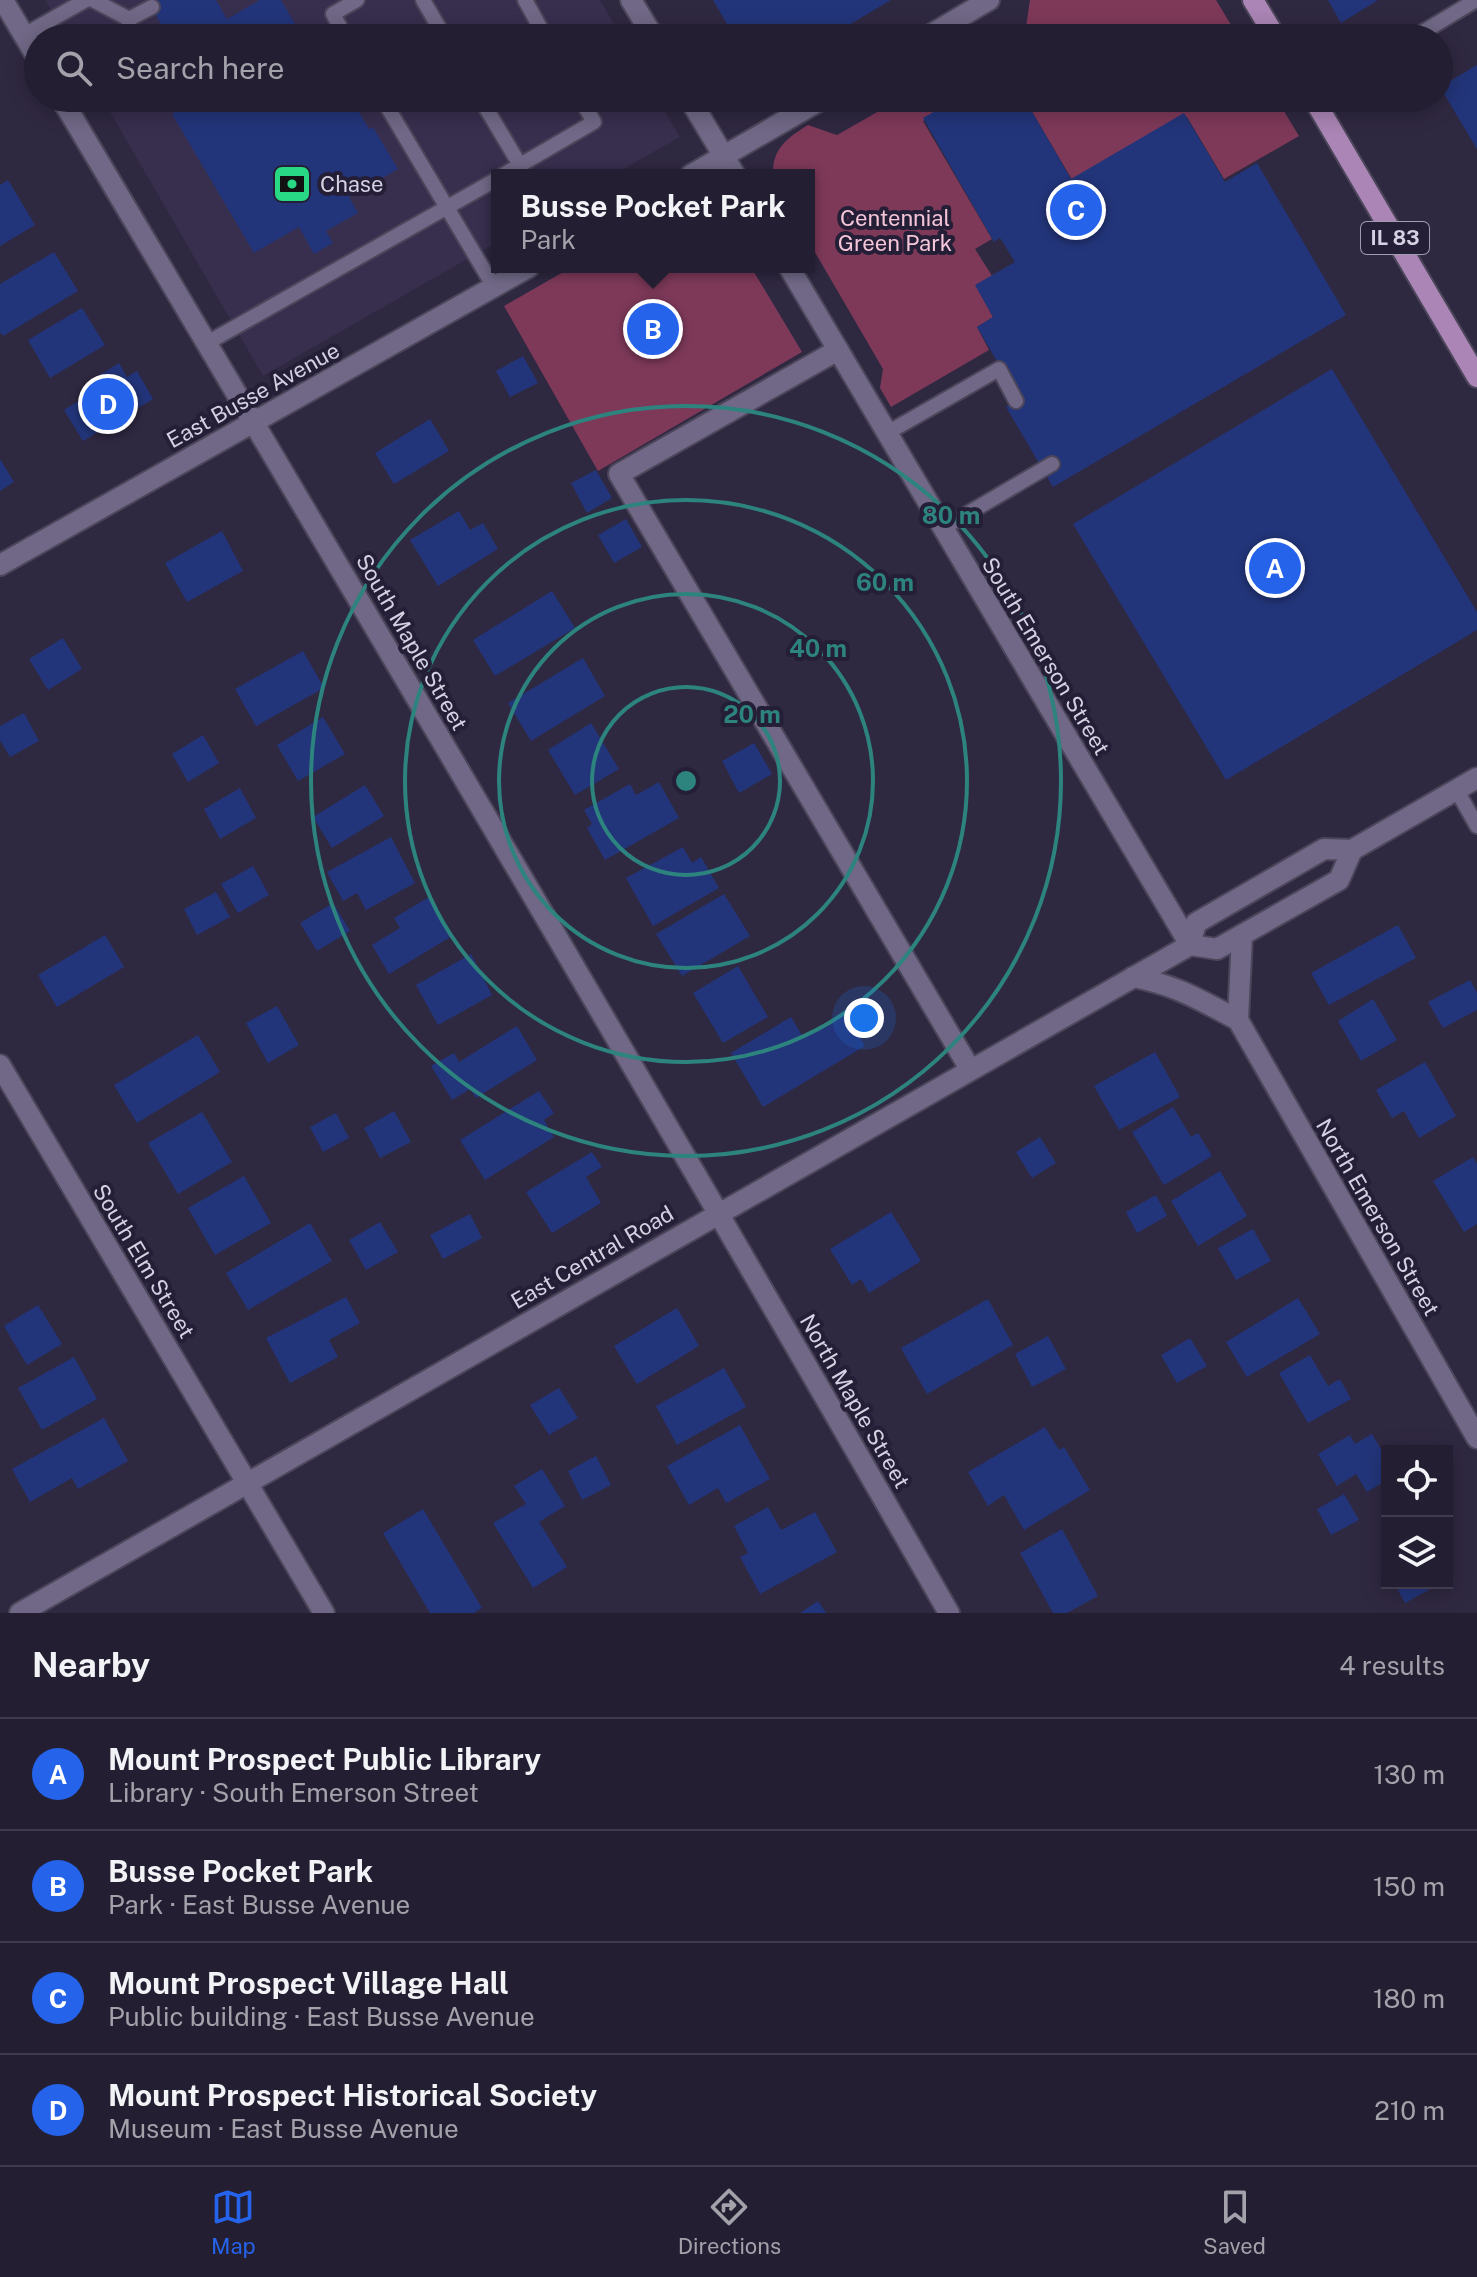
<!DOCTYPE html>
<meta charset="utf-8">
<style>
body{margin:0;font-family:"Public Sans",sans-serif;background:#2f2b3d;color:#f1f3f6}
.controls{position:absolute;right:24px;bottom:24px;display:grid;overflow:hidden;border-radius:0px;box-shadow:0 4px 20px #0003}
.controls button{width:72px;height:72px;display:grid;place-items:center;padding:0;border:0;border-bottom:2px solid #403c4d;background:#231e31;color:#f1f3f6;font:40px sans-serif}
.you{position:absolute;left:864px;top:1018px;width:28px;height:28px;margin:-20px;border:6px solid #fff;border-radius:50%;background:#1a73e8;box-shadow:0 0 0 12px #1a73e833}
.badge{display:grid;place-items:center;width:52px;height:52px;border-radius:50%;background:#2563eb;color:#fff;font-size:26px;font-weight:700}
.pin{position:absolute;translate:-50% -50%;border:4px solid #fff;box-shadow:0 2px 8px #0006}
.popup{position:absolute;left:491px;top:169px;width:324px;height:104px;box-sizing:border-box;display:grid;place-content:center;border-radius:0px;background:#231e31;filter:drop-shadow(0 2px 6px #0005);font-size:26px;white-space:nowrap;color:#a3a2ab}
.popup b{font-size:30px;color:#f1f3f6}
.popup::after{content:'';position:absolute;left:50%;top:100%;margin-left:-16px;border:16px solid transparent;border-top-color:#231e31}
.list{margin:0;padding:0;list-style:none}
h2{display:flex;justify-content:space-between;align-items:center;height:104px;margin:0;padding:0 32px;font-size:34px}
h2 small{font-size:26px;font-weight:400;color:#a3a2ab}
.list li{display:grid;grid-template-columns:52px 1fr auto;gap:24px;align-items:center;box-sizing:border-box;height:112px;padding:0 32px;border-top:2px solid #403c4d}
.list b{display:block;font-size:30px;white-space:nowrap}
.list p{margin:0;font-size:26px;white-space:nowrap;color:#a3a2ab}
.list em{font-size:26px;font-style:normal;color:#a3a2ab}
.icon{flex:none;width:44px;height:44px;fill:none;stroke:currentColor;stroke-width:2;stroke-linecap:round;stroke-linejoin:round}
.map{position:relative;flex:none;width:1477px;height:1613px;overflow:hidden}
.search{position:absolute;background:#231e31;box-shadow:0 4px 20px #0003;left:24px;right:24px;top:24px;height:88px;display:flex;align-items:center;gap:20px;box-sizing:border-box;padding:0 28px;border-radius:44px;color:#a3a2ab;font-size:30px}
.sheet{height:552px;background:#231e31}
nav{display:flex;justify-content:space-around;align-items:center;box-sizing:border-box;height:112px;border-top:2px solid #403c4d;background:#231e31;font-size:22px;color:#a3a2ab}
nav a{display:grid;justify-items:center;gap:4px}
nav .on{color:#2563eb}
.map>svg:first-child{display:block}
</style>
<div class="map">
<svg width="1477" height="1613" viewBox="0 0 1477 1613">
<rect width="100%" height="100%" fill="#2f2841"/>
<g fill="#382e4e">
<polygon points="45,0 600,0 622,38 67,38"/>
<polygon points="102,98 657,98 680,137 613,175 497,175 497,242 263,376"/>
</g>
<g fill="#7e3959">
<polygon points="1030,0 1216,0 1239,38 1006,38 1026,27"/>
<path d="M902 98H963L923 121 992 239 975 249 994 279 978 290 993 317 977 327 989 350 891 407 880 388 883 369 809 242V175H773C772 149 787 138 808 125L837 135Z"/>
<polygon points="1024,98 1276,98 1299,136 1224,179 1187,117 1074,183"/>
<polygon points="572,267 751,267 802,352 598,471 504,306"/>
</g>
<g fill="#23357a">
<polygon points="147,0 216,0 227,19 260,0 281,0 302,36 312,31 316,38 169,38"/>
<polygon points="713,0 891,0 827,38 735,38"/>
<polygon points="1328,0 1378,0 1341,23"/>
<polygon points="1477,65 1477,149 1440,87"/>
<polygon points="190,98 351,98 369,129 373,127 398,169 349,197 358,213 326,231 333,243 314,254 299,227 254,253 172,114 192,102"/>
<polygon points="958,98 1024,98 1071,179 1184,113 1225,182 1257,163 1346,315 1053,487 1006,407 1019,399 977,327 993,317 975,285 1015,262 1000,238 994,242 923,118"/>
<polygon points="8,180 35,225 0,246 0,185"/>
<polygon points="54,252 78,291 3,336 0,332 0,284"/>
<polygon points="82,308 105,345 50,378 28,340"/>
<polygon points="523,356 538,383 510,397 496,371"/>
<polygon points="119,363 127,377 137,371 153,399 83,441 64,410 85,397 82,391 99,381 96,377"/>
<polygon points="1332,369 1477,612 1477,630 1226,780 1073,524"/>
<polygon points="430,419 449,451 394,484 375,453"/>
<polygon points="0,459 14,482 0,491"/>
<polygon points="596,470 612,498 587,513 571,483"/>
<polygon points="459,511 470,530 483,523 498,549 438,586 410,540"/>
<polygon points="626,519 642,547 614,563 598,535"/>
<polygon points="222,531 243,571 187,602 165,563"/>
<polygon points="552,591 575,628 495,676 473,640"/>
<polygon points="63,638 82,669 48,690 29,659"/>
<polygon points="303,651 324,688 256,726 235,689"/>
<polygon points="583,658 605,696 531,741 508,703"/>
<polygon points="24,713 39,741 10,757 0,740 0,726"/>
<polygon points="323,717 345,754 298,781 277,745"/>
<polygon points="591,723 619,769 575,795 548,750"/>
<polygon points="203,735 219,763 188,782 172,754"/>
<polygon points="754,743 772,774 739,793 722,761"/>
<polygon points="659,782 679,818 605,860 587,828 592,824 584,810 630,784 636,795"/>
<polygon points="365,785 384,816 332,848 313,817"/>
<polygon points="240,788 256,818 220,839 204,809"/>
<polygon points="391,837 415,883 366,910 357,893 343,901 327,872"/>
<polygon points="683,847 692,863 701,857 719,888 653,926 626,878"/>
<polygon points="253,866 269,895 238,913 221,884"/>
<polygon points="216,892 230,917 197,935 184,909"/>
<polygon points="724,894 750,936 682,976 656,934"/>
<polygon points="429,897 452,936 389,974 372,945 400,928 394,918"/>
<polygon points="333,903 350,931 317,951 300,923"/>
<polygon points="1398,925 1416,958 1329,1005 1311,973"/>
<polygon points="105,935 124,967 57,1007 38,975"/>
<polygon points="471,954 492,995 438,1025 416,985"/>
<polygon points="738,966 768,1017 723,1043 693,993"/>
<polygon points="1470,980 1477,993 1477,1010 1443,1028 1428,1002"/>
<polygon points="1373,999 1397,1040 1361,1061 1338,1021"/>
<polygon points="277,1006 299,1045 268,1063 246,1023"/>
<polygon points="844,1012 865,1046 763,1107 731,1053 791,1017 803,1037"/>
<polygon points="517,1026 537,1060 476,1098 470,1089 452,1100 431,1066 454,1053 459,1062"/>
<polygon points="198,1035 220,1072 137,1123 114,1085"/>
<polygon points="1155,1052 1180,1097 1119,1130 1094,1086"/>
<polygon points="1425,1062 1456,1116 1419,1138 1404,1111 1392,1118 1376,1090"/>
<polygon points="539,1091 554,1113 544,1120 554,1137 485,1180 460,1140"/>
<polygon points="1173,1107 1191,1137 1198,1133 1212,1156 1164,1185 1132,1132"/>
<polygon points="394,1111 411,1142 380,1158 364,1128"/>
<polygon points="202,1112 232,1162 178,1194 148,1143"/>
<polygon points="336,1113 349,1138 323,1152 310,1127"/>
<polygon points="1040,1137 1056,1163 1032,1178 1016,1152"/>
<polygon points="592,1152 602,1167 586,1177 601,1203 552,1233 526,1192"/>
<polygon points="1473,1157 1477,1164 1477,1224 1464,1232 1433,1181"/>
<polygon points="1220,1171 1247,1216 1198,1246 1171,1201"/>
<polygon points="244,1176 271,1223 215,1255 188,1208"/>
<polygon points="1156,1195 1167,1216 1137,1233 1126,1212"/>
<polygon points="891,1212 921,1261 869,1293 861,1279 852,1285 830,1249"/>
<polygon points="470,1214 482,1238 443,1259 430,1235"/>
<polygon points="380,1222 398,1252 366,1270 349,1240"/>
<polygon points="310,1223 332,1261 248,1310 226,1273"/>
<polygon points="1253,1229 1271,1261 1236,1280 1218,1248"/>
<polygon points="346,1297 360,1323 329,1340 338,1357 290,1383 266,1338"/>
<polygon points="1298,1298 1320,1334 1247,1377 1226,1342"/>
<polygon points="988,1299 1013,1345 927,1394 901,1348"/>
<polygon points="38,1305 62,1344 27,1365 4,1326"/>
<polygon points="677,1308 699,1346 637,1384 614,1346"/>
<polygon points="1048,1336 1066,1369 1032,1387 1015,1354"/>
<polygon points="1190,1338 1207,1366 1177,1383 1161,1355"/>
<polygon points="1310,1355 1328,1386 1340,1379 1351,1399 1308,1423 1279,1373"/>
<polygon points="74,1357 97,1399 42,1430 18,1388"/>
<polygon points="724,1368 746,1407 677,1445 656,1406"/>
<polygon points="559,1388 578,1418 549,1435 530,1405"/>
<polygon points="104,1418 128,1461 78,1489 72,1478 30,1502 12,1469"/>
<polygon points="740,1425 770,1479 726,1503 718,1488 689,1505 667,1466"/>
<polygon points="1045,1427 1059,1450 1064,1447 1090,1490 1024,1530 1004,1495 988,1506 968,1472"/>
<polygon points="1372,1434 1387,1459 1387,1480 1367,1492 1356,1474 1337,1486 1318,1454 1350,1435 1355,1444"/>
<polygon points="596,1456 611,1485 582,1500 568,1471"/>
<polygon points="542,1469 565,1506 539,1522 567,1567 533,1588 493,1523 526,1504 514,1486"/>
<polygon points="1344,1494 1359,1520 1331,1535 1317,1509"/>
<polygon points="768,1507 781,1530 815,1512 837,1552 760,1594 740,1557 748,1553 734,1526"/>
<polygon points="423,1509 482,1608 474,1613 430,1613 383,1533"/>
<polygon points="1062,1529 1098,1596 1067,1613 1053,1613 1020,1553"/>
<polygon points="1394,1583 1441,1583 1405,1603"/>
<polygon points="818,1601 826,1613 800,1613"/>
</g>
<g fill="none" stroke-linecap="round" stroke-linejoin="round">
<g stroke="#4c465b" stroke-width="18">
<g id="service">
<polyline points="93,0 129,19 127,38"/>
<polyline points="423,0 445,38"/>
<polyline points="525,0 546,38"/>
<polyline points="129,19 152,7"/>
<polyline points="24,35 86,0"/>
<polyline points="346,38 333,14 357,0"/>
<polyline points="1413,38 1476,0"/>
<polyline points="382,98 494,287"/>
<polyline points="480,98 520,165"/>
<polyline points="503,175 594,122 580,98"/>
<polyline points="207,343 497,179"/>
<polyline points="887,433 999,369 1016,401"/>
<polyline points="943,528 1052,464"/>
<polyline points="1456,789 1477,826"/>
</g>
</g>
<g stroke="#4c465b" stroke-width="24">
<g id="minor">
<polyline points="3,0 38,59"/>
<polyline points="631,0 654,38"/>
<polyline points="925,38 989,0"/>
<path d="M61 98C360 601 658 1105 949 1613"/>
<polyline points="689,98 735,175"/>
<polyline points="691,175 824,98"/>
<polyline points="789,267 1190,945"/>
<polyline points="838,350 619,474 970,1069"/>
<polyline points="0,565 529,267"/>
<path d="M1133 977C1176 985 1200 1000 1238 1020L1477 1438"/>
<polyline points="1238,1020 1242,935"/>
<polyline points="0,1065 324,1613"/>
</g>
</g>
<g stroke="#4c465b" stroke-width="24">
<g id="secondary">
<polyline points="1190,945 1196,923 1324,849 1352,850 1477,778"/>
<polyline points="20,1613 1190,945 1217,949 1339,880 1352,850"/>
</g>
</g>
<g stroke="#4c465b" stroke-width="24">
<g id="primary">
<polyline points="1253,0 1276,38"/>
<polyline points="1313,98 1477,377"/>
</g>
</g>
<use href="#service" stroke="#706886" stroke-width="14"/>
<use href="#minor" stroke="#706886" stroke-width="20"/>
<use href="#secondary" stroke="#706886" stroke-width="20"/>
<use href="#primary" stroke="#aa85b5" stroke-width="20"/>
</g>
<g fill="none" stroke="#2d847f" stroke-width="4">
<circle cx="686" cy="781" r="94"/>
<circle cx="686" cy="781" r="187"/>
<circle cx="686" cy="781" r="281"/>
<circle cx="686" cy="781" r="375"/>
</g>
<defs>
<g id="bank-square" transform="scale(2)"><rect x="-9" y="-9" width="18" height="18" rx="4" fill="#28d885" stroke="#251e37"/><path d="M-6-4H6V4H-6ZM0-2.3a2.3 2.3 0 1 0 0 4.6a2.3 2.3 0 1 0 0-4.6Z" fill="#111"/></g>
</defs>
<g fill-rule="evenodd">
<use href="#bank-square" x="292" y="184"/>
</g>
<g text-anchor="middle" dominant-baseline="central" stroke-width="8" stroke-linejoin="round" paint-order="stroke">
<rect fill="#251e37" stroke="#a09baf" stroke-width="2" x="1361" y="222" width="68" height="32" rx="6"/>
<g font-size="20" font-weight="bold" fill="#d5d1e2">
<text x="1395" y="238">IL 83</text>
</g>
<g font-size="22" fill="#d5d1e2" stroke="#251e37" text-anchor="start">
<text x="320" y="184">Chase</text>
</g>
<g font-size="22" fill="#f5c5d8" stroke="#251e37">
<text x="895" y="218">Centennial<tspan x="895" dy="25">Green Park</tspan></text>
</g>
<g font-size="22" fill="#d5d1e2" stroke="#251e37">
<text transform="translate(253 395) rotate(-29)">East Busse Avenue</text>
<text transform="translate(412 642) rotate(60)">South Maple Street</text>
<text transform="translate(1046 656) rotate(59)">South Emerson Street</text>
<text transform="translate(1378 1217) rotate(60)">North Emerson Street</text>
<text transform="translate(592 1257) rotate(-30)">East Central Road</text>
<text transform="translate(144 1261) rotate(59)">South Elm Street</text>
<text transform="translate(855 1401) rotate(60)">North Maple Street</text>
</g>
</g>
<circle cx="686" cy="781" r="12" fill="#2d847f" stroke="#251e37" stroke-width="4"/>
<g font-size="24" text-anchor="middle" font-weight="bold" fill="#2d847f" stroke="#251e37" stroke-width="8" stroke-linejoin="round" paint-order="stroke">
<text x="951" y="524">80 m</text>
<text x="885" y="591">60 m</text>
<text x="818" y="657">40 m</text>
<text x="752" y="723">20 m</text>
</g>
</svg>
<div class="controls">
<button><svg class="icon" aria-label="locate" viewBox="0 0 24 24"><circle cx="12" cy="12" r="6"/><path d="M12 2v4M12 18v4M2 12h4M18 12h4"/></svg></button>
<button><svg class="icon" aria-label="layers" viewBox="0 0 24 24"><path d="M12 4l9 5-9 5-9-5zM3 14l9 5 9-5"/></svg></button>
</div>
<div class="you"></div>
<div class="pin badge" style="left:1275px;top:568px">A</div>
<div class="pin badge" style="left:653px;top:329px">B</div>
<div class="popup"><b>Busse Pocket Park</b>Park</div>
<div class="pin badge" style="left:1076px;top:210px">C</div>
<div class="pin badge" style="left:108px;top:404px">D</div>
<div class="search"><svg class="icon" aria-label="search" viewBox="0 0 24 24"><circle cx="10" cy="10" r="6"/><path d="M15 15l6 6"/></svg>Search here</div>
</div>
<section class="sheet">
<h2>Nearby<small>4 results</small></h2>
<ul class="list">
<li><span class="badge">A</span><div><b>Mount Prospect Public Library</b><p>Library · South Emerson Street</p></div><em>130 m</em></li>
<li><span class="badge">B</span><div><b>Busse Pocket Park</b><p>Park · East Busse Avenue</p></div><em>150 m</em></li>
<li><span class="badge">C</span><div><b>Mount Prospect Village Hall</b><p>Public building · East Busse Avenue</p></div><em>180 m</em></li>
<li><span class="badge">D</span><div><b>Mount Prospect Historical Society</b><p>Museum · East Busse Avenue</p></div><em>210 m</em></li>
</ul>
</section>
<nav>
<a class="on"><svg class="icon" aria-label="map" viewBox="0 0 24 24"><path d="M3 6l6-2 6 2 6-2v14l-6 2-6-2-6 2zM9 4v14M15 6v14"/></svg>Map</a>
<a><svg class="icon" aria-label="directions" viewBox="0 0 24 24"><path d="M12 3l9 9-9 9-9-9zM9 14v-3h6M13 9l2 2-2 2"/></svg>Directions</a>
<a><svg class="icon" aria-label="saved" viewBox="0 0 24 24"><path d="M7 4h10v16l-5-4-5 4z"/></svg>Saved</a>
</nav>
